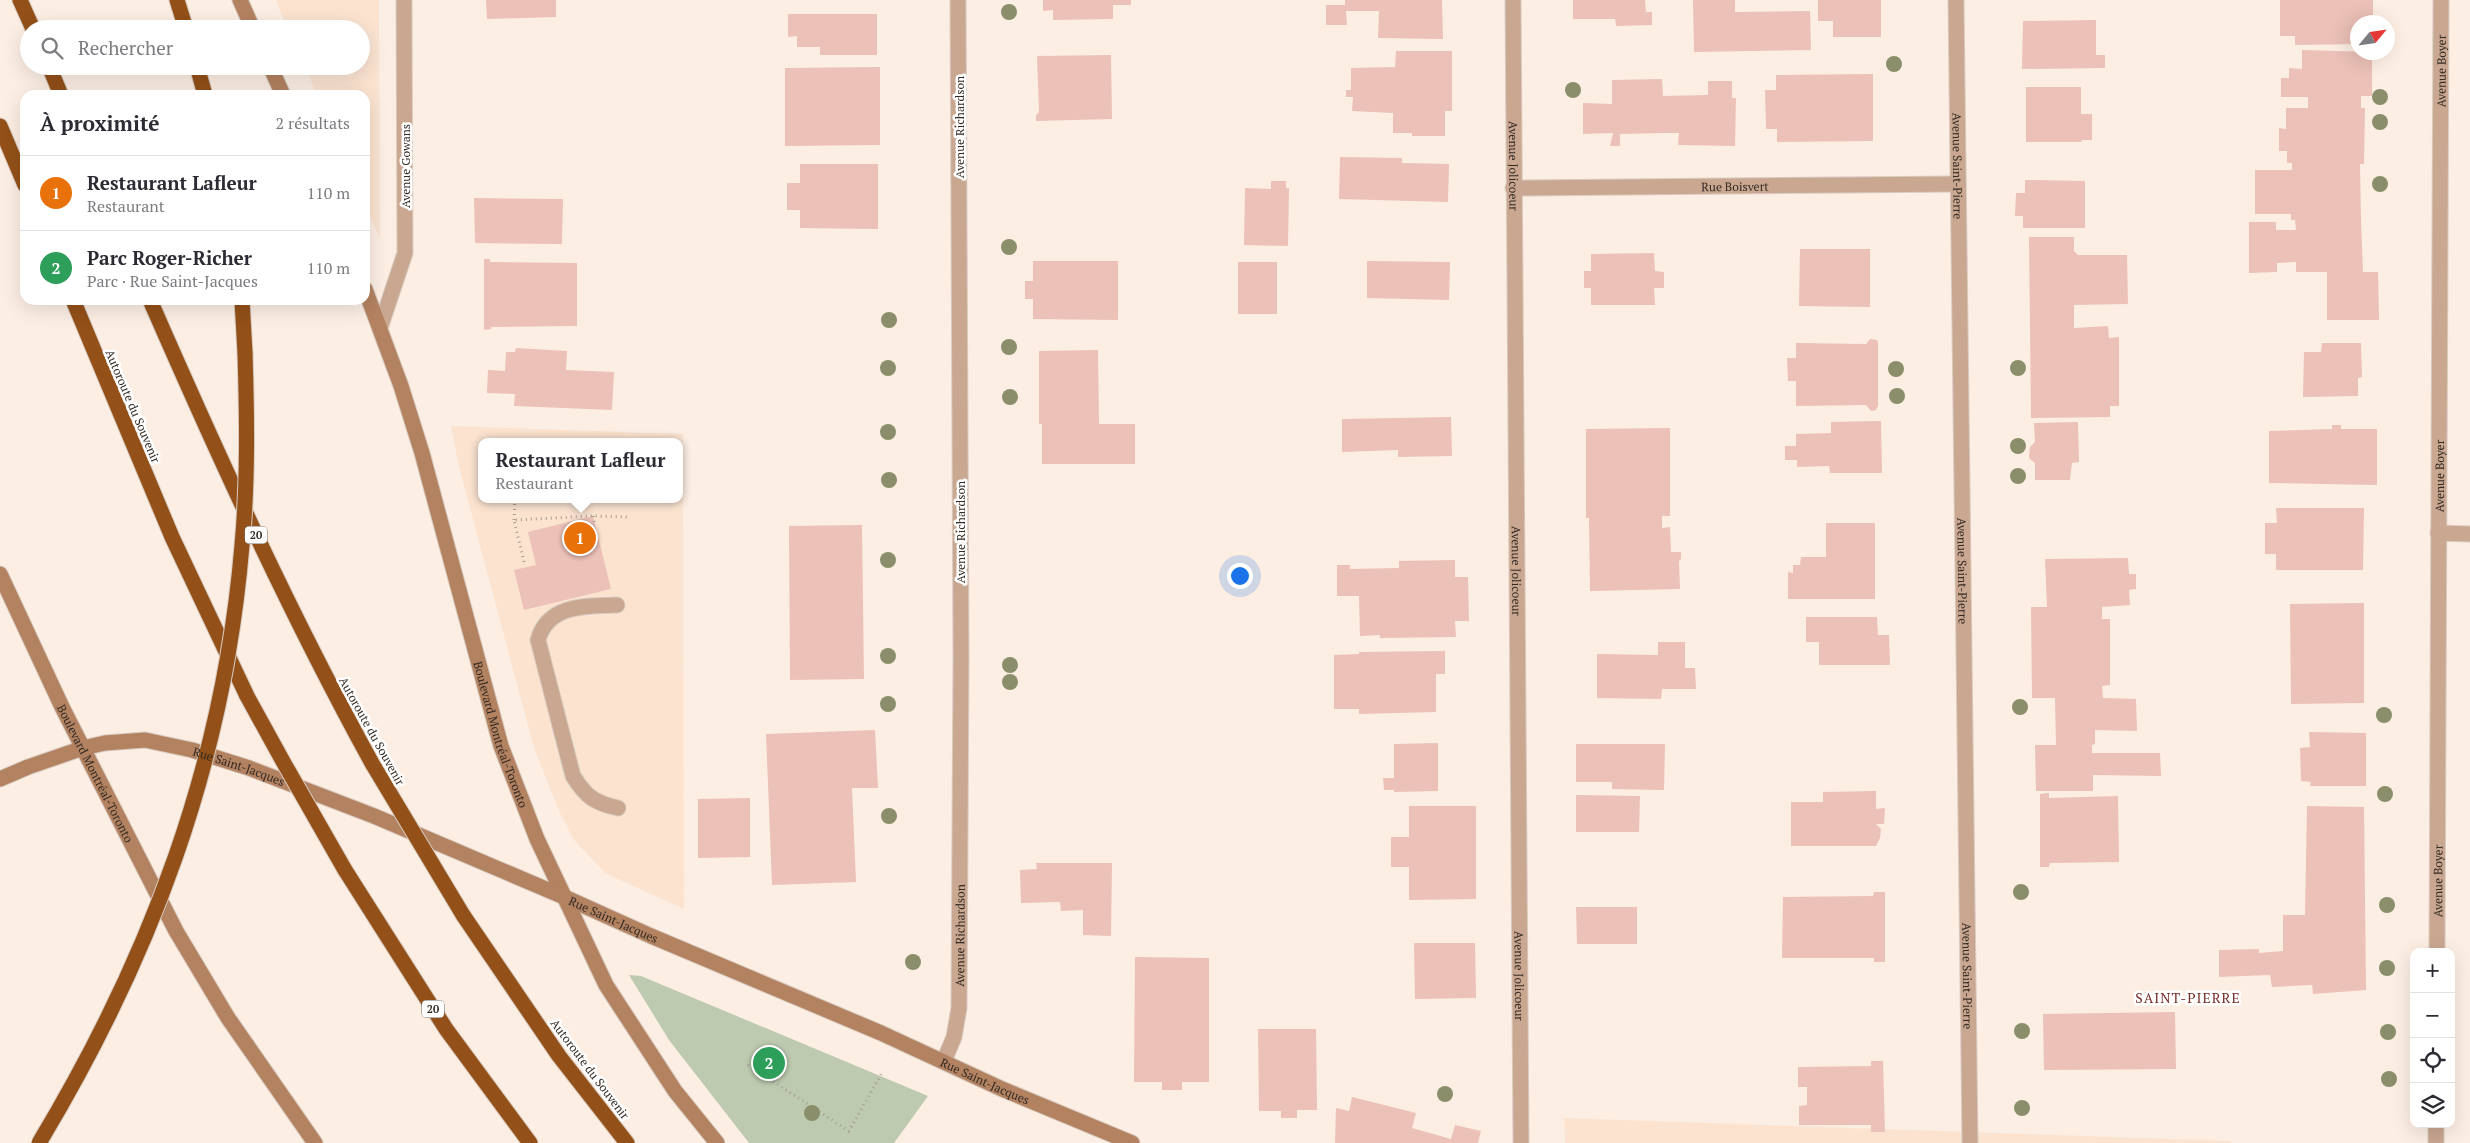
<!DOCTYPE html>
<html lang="fr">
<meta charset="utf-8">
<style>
body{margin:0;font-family:"PT Serif",serif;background:#f7f7f7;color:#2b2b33}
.controls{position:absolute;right:15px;bottom:15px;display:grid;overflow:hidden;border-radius:10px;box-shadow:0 5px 20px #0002}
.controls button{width:45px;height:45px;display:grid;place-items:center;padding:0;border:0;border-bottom:1px solid #e1e1e2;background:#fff;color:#2b2b33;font:25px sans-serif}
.compass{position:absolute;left:2350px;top:15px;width:45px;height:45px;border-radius:50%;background:#fff;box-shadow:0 5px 20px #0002;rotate:61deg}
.you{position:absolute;left:1239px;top:575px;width:18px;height:18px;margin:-12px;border:4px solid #fff;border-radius:50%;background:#1a73e8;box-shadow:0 0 0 8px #1a73e833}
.badge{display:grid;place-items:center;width:32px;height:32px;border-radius:50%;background:#aa1716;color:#fff;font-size:16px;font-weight:700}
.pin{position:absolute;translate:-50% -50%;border:2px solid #fff;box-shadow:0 1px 5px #0006}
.popup{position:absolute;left:478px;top:438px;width:205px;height:65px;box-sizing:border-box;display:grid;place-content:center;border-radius:10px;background:#fff;filter:drop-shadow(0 1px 4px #0005);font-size:16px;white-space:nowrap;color:#7c7c81}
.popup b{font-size:19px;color:#2b2b33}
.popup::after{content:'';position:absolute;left:50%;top:100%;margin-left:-10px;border:10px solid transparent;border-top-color:#fff}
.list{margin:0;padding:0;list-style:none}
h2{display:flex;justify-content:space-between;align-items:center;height:65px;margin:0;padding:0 20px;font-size:21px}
h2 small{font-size:16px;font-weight:400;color:#7c7c81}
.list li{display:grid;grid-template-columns:32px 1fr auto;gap:15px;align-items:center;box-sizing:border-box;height:75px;padding:0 20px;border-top:1px solid #e1e1e2}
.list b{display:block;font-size:19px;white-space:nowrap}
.list p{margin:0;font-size:16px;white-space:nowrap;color:#7c7c81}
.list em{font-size:16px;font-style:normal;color:#7c7c81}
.icon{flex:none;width:28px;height:28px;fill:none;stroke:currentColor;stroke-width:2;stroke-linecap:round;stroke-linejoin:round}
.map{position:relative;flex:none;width:2470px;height:1143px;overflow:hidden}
.search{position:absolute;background:#fff;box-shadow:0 5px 20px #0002;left:20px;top:20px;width:350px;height:55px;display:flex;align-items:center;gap:12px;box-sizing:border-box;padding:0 18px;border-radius:28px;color:#7c7c81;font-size:19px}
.panel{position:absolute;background:#fff;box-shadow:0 5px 20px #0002;left:20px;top:90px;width:350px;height:215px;border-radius:15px}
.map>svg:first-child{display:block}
</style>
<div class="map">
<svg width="2470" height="1143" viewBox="0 0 2470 1143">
<rect width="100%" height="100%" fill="#fceee3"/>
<g fill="#fbe3d0" fill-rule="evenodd">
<polygon points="276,0 379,0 380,239 365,205 365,95 317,95 305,66 361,66 361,29 288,29"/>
<path d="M451 426 683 434 684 909 605 873 574 840 560 813 534 748 459 467ZM481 442H679V499H481Z"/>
<polygon points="1564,1118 2231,1141 2231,1143 1565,1143"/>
</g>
<polygon fill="#bdcaaf" points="629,975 641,976 928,1096 894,1143 749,1143 669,1040"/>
<g fill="#ecc1b7">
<polygon points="486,0 556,0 556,17 487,19"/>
<polygon points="1043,0 1131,0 1131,5 1113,5 1113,19 1053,20 1053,10 1043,11"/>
<polygon points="1345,0 1442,0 1443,39 1378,38 1379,11 1346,11 1347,25 1326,25 1326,5 1345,5"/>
<polygon points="1573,0 1645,0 1646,12 1652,12 1652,25 1616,26 1615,19 1573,19"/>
<polygon points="1693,0 1735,0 1735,12 1810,11 1811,50 1694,52"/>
<polygon points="1818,0 1881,0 1881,37 1833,37 1833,21 1818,21"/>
<polygon points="2280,0 2373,0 2373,22 2358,22 2358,44 2295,45 2295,36 2280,36"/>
<polygon points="788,14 877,14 877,55 820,55 820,47 797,47 797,36 788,37"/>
<polygon points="2096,20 2096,55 2105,55 2105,68 2022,69 2023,21"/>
<polygon points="2302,50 2372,52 2372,96 2361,96 2361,108 2365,108 2364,164 2360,164 2361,220 2363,272 2378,272 2379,320 2327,320 2327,272 2296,272 2296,262 2277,263 2277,272 2249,273 2249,222 2276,222 2276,230 2296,230 2295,220 2291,220 2291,214 2255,214 2255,170 2292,170 2292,163 2287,163 2287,151 2279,151 2279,128 2286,129 2286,108 2308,108 2308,97 2281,97 2281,78 2289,78 2289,68 2302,69"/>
<polygon points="1396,51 1452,51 1452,111 1445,111 1445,136 1412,136 1412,133 1393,133 1393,113 1352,111 1353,97 1346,97 1346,90 1351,90 1351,68 1395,67"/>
<polygon points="1111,55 1112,119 1036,121 1036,115 1039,112 1037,56"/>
<polygon points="880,67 880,145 785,146 785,68"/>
<polygon points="1873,74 1873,141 1777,142 1777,129 1766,129 1765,90 1776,90 1776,75"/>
<polygon points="1662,79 1663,96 1708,95 1708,81 1732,81 1732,98 1736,98 1735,146 1678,145 1679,133 1663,133 1620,134 1620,146 1610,146 1613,133 1583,134 1583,103 1612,104 1612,80"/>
<polygon points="2026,87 2081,87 2081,114 2092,114 2092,140 2082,140 2081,142 2026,142"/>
<polygon points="1340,157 1402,158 1402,163 1449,164 1448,202 1339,199"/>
<polygon points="800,164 878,164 878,229 800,228 800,210 787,210 787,183 800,183"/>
<polygon points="2025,180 2085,181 2085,228 2023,228 2023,216 2015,216 2016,193 2025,193"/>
<polygon points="1271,181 1286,181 1286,188 1289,188 1288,246 1244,245 1245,188 1271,189"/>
<polygon points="474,198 563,199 562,244 475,243"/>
<polygon points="2029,237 2074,237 2074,251 2078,255 2127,255 2128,304 2074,305 2074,328 2108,326 2109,338 2119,337 2119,406 2110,406 2110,417 2031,418"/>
<polygon points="1800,249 1870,249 1870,307 1799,306"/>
<polygon points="1654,253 1655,271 1664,272 1664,288 1654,288 1655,305 1591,305 1591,288 1584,288 1584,271 1591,271 1591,254"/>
<polygon points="484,259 490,259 490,262 577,263 577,326 491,327 491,329 484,330"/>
<polygon points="1033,261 1118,261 1118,320 1033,319 1033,299 1025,299 1025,281 1033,281"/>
<polygon points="1367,261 1450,262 1449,300 1367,298"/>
<rect x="1238" y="262" width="39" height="52"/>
<polygon points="1870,339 1877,340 1878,343 1878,406 1876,410 1871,411 1866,405 1796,406 1796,381 1788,381 1787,358 1796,358 1796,343 1866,344"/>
<polygon points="2322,343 2361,343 2362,377 2358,378 2358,396 2303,397 2304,352 2321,352"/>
<polygon points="516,348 567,351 566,370 614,372 612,410 514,406 515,394 487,393 488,370 505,371 506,352 515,352"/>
<polygon points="1098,350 1099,424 1135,424 1135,464 1042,464 1042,424 1039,424 1039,351"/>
<polygon points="1451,417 1452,456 1398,457 1398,450 1342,452 1342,419"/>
<polygon points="1881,421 1882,473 1830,473 1829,466 1797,467 1797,460 1785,460 1785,446 1796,446 1796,434 1831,433 1831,422"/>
<polygon points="2078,422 2079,462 2072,463 2070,480 2035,480 2035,463 2029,458 2030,447 2035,442 2034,423"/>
<polygon points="2332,425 2341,425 2341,429 2377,429 2377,485 2269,483 2269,431 2332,429"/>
<polygon points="1670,428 1670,516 1662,516 1662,528 1670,527 1671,552 1681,552 1681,559 1679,561 1680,589 1590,591 1589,518 1586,518 1586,429"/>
<polygon points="2276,508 2364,508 2363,570 2276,570 2276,554 2265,554 2265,523 2277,523"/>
<polygon points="593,516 611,589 524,610 514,570 536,565 528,532"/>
<polygon points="1826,523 1875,523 1875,599 1788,599 1788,572 1793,573 1793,565 1800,565 1801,557 1826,557"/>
<polygon points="862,525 864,679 790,680 789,526"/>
<polygon points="2128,558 2129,574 2136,574 2136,589 2129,590 2130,605 2102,607 2102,619 2110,619 2110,685 2102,686 2103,698 2136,699 2137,731 2095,730 2095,744 2092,745 2092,753 2160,753 2161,776 2093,775 2093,791 2036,791 2035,745 2056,745 2055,698 2032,698 2031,607 2047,607 2045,559"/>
<polygon points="1455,560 1455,577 1468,577 1469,621 1455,621 1456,637 1380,638 1380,635 1360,636 1359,596 1337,596 1337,565 1350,565 1350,569 1399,568 1399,561"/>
<polygon points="2364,603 2364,703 2291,704 2290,604"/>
<polygon points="1806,617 1877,617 1878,635 1889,635 1890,665 1819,665 1819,642 1806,642"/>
<polygon points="1658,642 1685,642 1685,668 1695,668 1696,689 1662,689 1661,699 1597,698 1597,654 1658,655"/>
<polygon points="1445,651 1445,674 1436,674 1436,712 1359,714 1359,709 1334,709 1334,655 1359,654 1359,652"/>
<polygon points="875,730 878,788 852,788 856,882 772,885 766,734"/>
<polygon points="2309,732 2366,733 2366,786 2310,786 2311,782 2301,781 2300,748 2310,747"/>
<polygon points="1438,743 1438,791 1394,792 1394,790 1384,790 1383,778 1394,778 1394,744"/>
<polygon points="1576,744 1665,744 1664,790 1612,789 1612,782 1576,782"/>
<polygon points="1876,791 1876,809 1885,808 1884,824 1876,824 1881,829 1880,838 1876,846 1791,846 1791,802 1823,802 1823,792"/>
<polygon points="2049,793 2049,798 2118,796 2119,862 2050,863 2049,867 2040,867 2040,794"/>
<polygon points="1576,795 1640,796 1639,832 1576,832"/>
<polygon points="750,798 750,857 698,858 698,799"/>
<polygon points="1409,806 1476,806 1476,899 1409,900 1409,867 1391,867 1391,837 1409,837"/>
<polygon points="2307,806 2364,807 2366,990 2313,994 2312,985 2272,987 2270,975 2219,977 2219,950 2259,949 2259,953 2283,951 2283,915 2305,915"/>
<polygon points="1036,863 1112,863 1111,936 1083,935 1083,910 1061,911 1060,902 1021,903 1020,870 1037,869"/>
<polygon points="1874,892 1885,892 1885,962 1874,962 1874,958 1782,958 1783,897 1873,896"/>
<polygon points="1576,907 1637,907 1637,944 1577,944"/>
<polygon points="1414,943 1475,943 1476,998 1415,999"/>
<polygon points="1135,957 1209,958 1209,1082 1182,1082 1182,1090 1162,1090 1162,1082 1134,1082"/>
<polygon points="2175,1012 2176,1069 2044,1070 2043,1014"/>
<polygon points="1258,1029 1316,1029 1317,1110 1297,1110 1297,1118 1281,1118 1281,1111 1259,1111"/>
<polygon points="1871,1061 1883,1061 1885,1132 1871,1132 1871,1125 1799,1125 1799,1106 1807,1105 1807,1087 1798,1087 1798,1067 1871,1066"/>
<polygon points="1352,1097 1416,1113 1412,1128 1451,1139 1455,1125 1481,1131 1478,1143 1335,1143 1336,1108 1349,1111"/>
</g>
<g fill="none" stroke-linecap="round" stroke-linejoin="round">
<g stroke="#d8cbc0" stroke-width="17">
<path id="lane" d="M617 605C586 606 548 604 538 640L573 776C586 797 595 803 618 808"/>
</g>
<g stroke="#d8cbc0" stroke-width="17">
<g id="street">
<path id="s1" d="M1513 0 1521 1143"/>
<path id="s2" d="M1956 0 1970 1143"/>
<path id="s3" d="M1513 188 1958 184"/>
<polyline points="380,328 405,253 404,0"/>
<polyline points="2438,533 2470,534"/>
<path id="s4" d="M2437 952 2441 0"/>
<path id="s5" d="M944 1061 954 1037 959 1008 961 656 958 0"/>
<polyline points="2436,1143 2436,1124"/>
</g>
</g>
<g stroke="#d8cbc0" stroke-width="17">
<g id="secondary">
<polyline points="240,0 253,29"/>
<polyline points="270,66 283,95"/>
<path id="s6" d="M365 289 401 386 422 453 501 746 537 839 606 985 675 1091 717 1143"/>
<path id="s7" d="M0 574 62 707 176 931 228 1018 315 1143"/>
<path id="s8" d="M0 779 28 767 83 748 105 743 145 740 192 750 249 768 374 816 562 896 651 936 881 1033 1002 1089 1132 1143"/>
</g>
</g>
<g stroke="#d8cbc0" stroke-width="17">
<g id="highway">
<polyline points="20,0 33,29"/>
<polyline points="177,0 186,29"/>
<polyline points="49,66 61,95"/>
<polyline points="197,66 205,95"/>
<polyline points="0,126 25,185"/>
<polyline points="73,300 172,537 247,696"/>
<path d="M150 300C219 458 290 614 373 765"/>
<polyline points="242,300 245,353"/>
<polyline points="345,870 446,1029 530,1143"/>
<polyline points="463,915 559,1056 627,1143"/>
</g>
</g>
<g stroke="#a89c93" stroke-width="3" stroke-dasharray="1 4" stroke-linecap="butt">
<polyline points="593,516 595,525"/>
<polyline points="514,520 515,499"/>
<polyline points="524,562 514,520 593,516 628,517"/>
<polyline points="748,1065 849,1131 883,1071"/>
</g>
<use href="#lane" stroke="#c9a791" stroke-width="15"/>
<use href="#street" stroke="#c9a791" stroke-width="15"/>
<use href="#secondary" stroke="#b38261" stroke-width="15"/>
<use href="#highway" stroke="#935018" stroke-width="15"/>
<g stroke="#d8cbc0" stroke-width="17" stroke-linecap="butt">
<g id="highway-bridge">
<polyline points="247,696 285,765 345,870"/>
<polyline points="373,765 463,915"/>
<path d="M39 1143C151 957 224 763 242 545 248 481 247 417 245 353"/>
</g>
</g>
<use href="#highway-bridge" stroke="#935018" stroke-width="15"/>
</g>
<g fill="#8a8e6b">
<circle cx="1009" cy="12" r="8"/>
<circle cx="1894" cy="64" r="8"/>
<circle cx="1573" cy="90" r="8"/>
<circle cx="2380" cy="97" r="8"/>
<circle cx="2380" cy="122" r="8"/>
<circle cx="2380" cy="184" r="8"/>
<circle cx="1009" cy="247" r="8"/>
<circle cx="889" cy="320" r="8"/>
<circle cx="1009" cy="347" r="8"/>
<circle cx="888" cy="368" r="8"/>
<circle cx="2018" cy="368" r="8"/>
<circle cx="1896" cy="369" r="8"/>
<circle cx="1897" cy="396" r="8"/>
<circle cx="1010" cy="397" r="8"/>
<circle cx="888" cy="432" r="8"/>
<circle cx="2018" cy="446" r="8"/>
<circle cx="2018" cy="476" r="8"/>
<circle cx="889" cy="480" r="8"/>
<circle cx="888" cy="560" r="8"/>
<circle cx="888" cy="656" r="8"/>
<circle cx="1010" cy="665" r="8"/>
<circle cx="1010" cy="682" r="8"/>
<circle cx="888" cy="704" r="8"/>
<circle cx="2020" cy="707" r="8"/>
<circle cx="2384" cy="715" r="8"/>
<circle cx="2385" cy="794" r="8"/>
<circle cx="889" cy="816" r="8"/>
<circle cx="2021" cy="892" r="8"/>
<circle cx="2387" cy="905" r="8"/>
<circle cx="913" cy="962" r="8"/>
<circle cx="2387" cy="968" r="8"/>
<circle cx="2022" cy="1031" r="8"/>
<circle cx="2388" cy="1032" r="8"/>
<circle cx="2389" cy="1079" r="8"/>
<circle cx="1445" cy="1094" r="8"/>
<circle cx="2022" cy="1108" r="8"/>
<circle cx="812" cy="1113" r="8"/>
</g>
<g text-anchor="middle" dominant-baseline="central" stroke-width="5" stroke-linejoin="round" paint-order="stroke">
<g fill="#fff" stroke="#706a65" stroke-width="1">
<rect x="245" y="526.5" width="22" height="17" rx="4"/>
<rect x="422" y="1000.5" width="22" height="17" rx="4"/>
</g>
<g font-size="11" font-weight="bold" fill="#332a23">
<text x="256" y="535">20</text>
<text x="433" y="1009">20</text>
</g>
<g font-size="12" fill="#332a23" stroke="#fff">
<text stroke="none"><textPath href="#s4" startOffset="881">Avenue Boyer</textPath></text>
<text transform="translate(959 127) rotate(-90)">Avenue Richardson</text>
<text transform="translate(405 166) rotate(-90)">Avenue Gowans</text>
<text stroke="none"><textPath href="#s1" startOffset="166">Avenue Jolicoeur</textPath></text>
<text stroke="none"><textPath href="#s2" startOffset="166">Avenue Saint-Pierre</textPath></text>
<text stroke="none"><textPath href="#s3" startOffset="222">Rue Boisvert</textPath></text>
<text transform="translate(133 406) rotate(67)">Autoroute du Souvenir</text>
<text stroke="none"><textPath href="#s4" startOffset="476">Avenue Boyer</textPath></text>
<text transform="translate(960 532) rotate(-90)">Avenue Richardson</text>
<text stroke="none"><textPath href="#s1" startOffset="571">Avenue Jolicoeur</textPath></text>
<text stroke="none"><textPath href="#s2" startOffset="571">Avenue Saint-Pierre</textPath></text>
<text transform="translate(372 731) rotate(61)">Autoroute du Souvenir</text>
<text stroke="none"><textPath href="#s6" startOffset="466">Boulevard Montréal-Toronto</textPath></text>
<text stroke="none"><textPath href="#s8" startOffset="249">Rue Saint-Jacques</textPath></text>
<text stroke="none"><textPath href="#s7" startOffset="221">Boulevard Montréal-Toronto</textPath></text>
<text stroke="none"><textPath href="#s4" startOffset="71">Avenue Boyer</textPath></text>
<text stroke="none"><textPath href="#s8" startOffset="654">Rue Saint-Jacques</textPath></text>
<text stroke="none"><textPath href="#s5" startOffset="128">Avenue Richardson</textPath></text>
<text stroke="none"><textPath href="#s1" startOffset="976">Avenue Jolicoeur</textPath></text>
<text stroke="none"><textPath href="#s2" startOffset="976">Avenue Saint-Pierre</textPath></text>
<text transform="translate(590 1069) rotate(53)">Autoroute du Souvenir</text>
<text stroke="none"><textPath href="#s8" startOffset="1059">Rue Saint-Jacques</textPath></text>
</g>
<g font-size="14" letter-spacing="1" fill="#78322b" stroke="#fff">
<text x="2188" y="997">SAINT-PIERRE</text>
</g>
</g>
</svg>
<div class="controls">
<button>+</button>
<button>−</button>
<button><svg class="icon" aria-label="locate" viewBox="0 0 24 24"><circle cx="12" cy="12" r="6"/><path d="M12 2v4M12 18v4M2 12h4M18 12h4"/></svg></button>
<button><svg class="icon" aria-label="layers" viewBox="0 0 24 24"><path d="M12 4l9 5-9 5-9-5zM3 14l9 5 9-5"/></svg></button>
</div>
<svg class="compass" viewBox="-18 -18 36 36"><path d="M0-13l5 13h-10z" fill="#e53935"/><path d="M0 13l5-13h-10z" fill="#7c7c81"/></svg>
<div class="you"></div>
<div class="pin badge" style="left:580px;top:538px;background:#e8710a">1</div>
<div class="popup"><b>Restaurant Lafleur</b>Restaurant</div>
<div class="pin badge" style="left:769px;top:1063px;background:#2e9e5b">2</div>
<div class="search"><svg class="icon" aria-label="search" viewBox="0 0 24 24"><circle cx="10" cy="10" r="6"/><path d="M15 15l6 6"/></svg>Rechercher</div>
<section class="panel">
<h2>À proximité<small>2 résultats</small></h2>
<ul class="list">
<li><span class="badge" style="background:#e8710a">1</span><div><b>Restaurant Lafleur</b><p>Restaurant</p></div><em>110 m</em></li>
<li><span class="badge" style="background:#2e9e5b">2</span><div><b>Parc Roger-Richer</b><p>Parc · Rue Saint-Jacques</p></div><em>110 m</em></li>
</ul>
</section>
</div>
